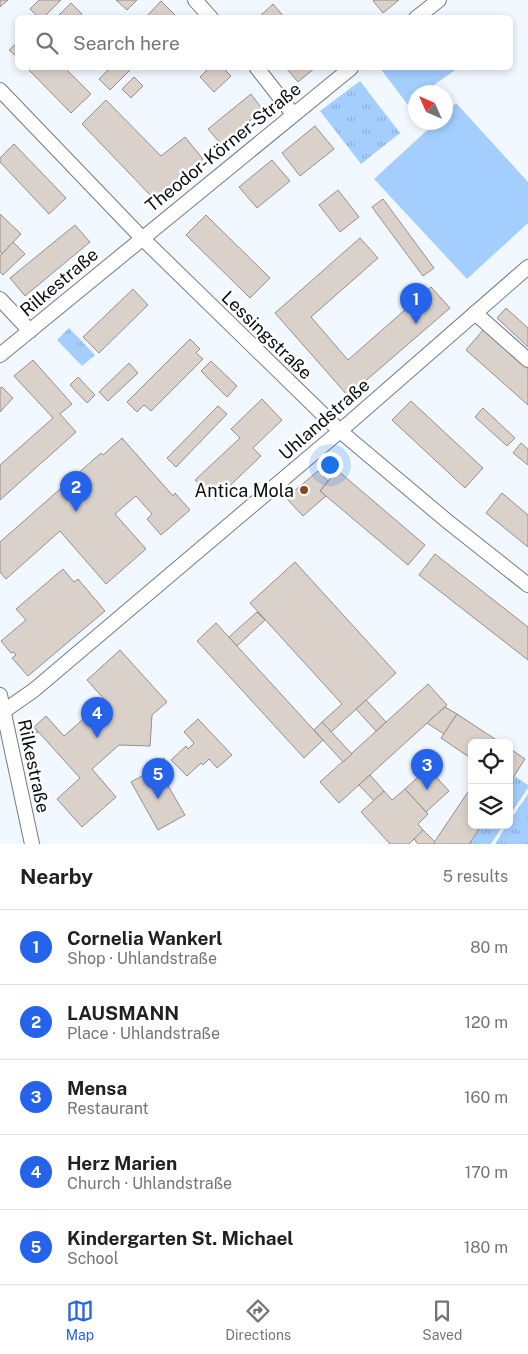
<!DOCTYPE html>
<meta charset="utf-8">
<style>
body{margin:0;font-family:"Public Sans",sans-serif;background:#f2f2f2;color:#202124}
.controls{position:absolute;right:15px;bottom:15px;display:grid;overflow:hidden;border-radius:8px;box-shadow:0 2px 8px #0003}
.controls button{width:45px;height:45px;display:grid;place-items:center;padding:0;border:0;border-bottom:1px solid #e0e0e0;background:#fff;color:#202124;font:25px sans-serif}
.compass{position:absolute;left:408px;top:85px;width:45px;height:45px;border-radius:50%;background:#fff;box-shadow:0 2px 8px #0003;rotate:315deg}
.you{position:absolute;left:329px;top:464px;width:18px;height:18px;margin:-12px;border:4px solid #fff;border-radius:50%;background:#1a73e8;box-shadow:0 0 0 8px #1a73e833}
.badge{display:grid;place-items:center;width:32px;height:32px;border-radius:50%;background:#2563eb;color:#fff;font-size:16px;font-weight:700}
.pin{position:absolute;translate:-50% -41px;filter:drop-shadow(0 1px 2px #0008)}
.pin::after{content:'';position:absolute;top:26px;width:18px;height:15px;background:inherit;clip-path:polygon(0 0,100% 0,50% 100%)}
.list{margin:0;padding:0;list-style:none}
h2{display:flex;justify-content:space-between;align-items:center;height:65px;margin:0;padding:0 20px;font-size:21px}
h2 small{font-size:16px;font-weight:400;color:#757577}
.list li{display:grid;grid-template-columns:32px 1fr auto;gap:15px;align-items:center;box-sizing:border-box;height:75px;padding:0 20px;border-top:1px solid #e0e0e0}
.list b{display:block;font-size:19px;white-space:nowrap}
.list p{margin:0;font-size:16px;white-space:nowrap;color:#757577}
.list em{font-size:16px;font-style:normal;color:#757577}
.icon{flex:none;width:28px;height:28px;fill:none;stroke:currentColor;stroke-width:2;stroke-linecap:round;stroke-linejoin:round}
.map{position:relative;flex:none;width:528px;height:844px;overflow:hidden}
.search{position:absolute;background:#fff;box-shadow:0 2px 8px #0003;left:15px;right:15px;top:15px;height:55px;display:flex;align-items:center;gap:12px;box-sizing:border-box;padding:0 18px;border-radius:8px;color:#757577;font-size:19px}
.sheet{height:440px;background:#fff}
nav{display:flex;justify-content:space-around;align-items:center;box-sizing:border-box;height:70px;border-top:1px solid #e0e0e0;background:#fff;font-size:14px;color:#757577}
nav a{display:grid;justify-items:center;gap:2px}
nav .on{color:#2563eb}
.map>svg:first-child{display:block}
</style>
<div class="map">
<svg width="528" height="844" viewBox="0 0 528 844">
<defs>
<pattern id="grass-tufts" width="24" height="20" patternUnits="userSpaceOnUse" patternTransform="scale(1.25)"><rect width="24" height="20" fill="#a3cefe"/><path d="M3 7l-1-3M5 7V3M7 7l1-3M15 17l-1-3M17 17v-4M19 17l1-3" fill="none" stroke="#8bb0d9"/></pattern>
</defs>
<rect width="100%" height="100%" fill="#f2f8ff"/>
<g fill="url(#grass-tufts)">
<polygon points="360,81 400,133 361,164 320,111"/>
<polygon points="69,328 95,355 82,366 57,340"/>
<polygon points="514,776 528,785 528,788 509,816 509,784"/>
<polygon points="528,794 528,844 495,844 507,825 509,825 509,822"/>
<polygon points="482,825 503,825 491,844 469,844"/>
</g>
<g fill="#a3cefe">
<polygon points="380,68 458,68 424,92 416,92 415,99 408,105"/>
<polygon points="456,103 528,182 528,223 467,279 374,179 435,123 446,122 446,113"/>
</g>
<g fill="#dbd1cb" stroke="#988e89">
<polygon points="0,0 8,0 0,7"/>
<polygon points="39,0 61,0 43,18 39,18 30,9"/>
<polygon points="116,0 137,0 127,10"/>
<polygon points="375,0 399,0 383,13 373,1"/>
<polygon points="161,1 176,16 145,18"/>
<polygon points="71,3 82,14 78,18 56,18"/>
<polygon points="273,4 285,18 258,18"/>
<polygon points="18,42 18,58 9,50"/>
<polygon points="27,68 65,68 91,94 71,113"/>
<polygon points="110,68 128,68 130,70 110,90 99,79"/>
<polygon points="209,68 223,68 231,76 214,92 200,77"/>
<polygon points="286,68 315,68 298,82"/>
<polygon points="134,77 143,86 131,98 122,89"/>
<polygon points="251,94 263,110 221,144 208,129"/>
<polygon points="106,100 161,156 185,137 203,159 154,199 82,124"/>
<polygon points="315,126 334,149 300,176 282,153"/>
<polygon points="14,144 66,198 49,214 0,162 0,158"/>
<polygon points="272,160 290,181 257,208 239,187"/>
<polygon points="338,190 359,217 340,232 319,205"/>
<polygon points="383,199 434,268 423,276 372,207"/>
<polygon points="0,214 21,234 2,254 0,252"/>
<polygon points="206,215 270,278 250,298 186,235"/>
<polygon points="75,225 90,242 25,296 10,278"/>
<polygon points="360,238 378,258 311,317 348,360 431,287 450,308 348,396 275,313"/>
<polygon points="13,242 25,254 3,275 0,272 0,256"/>
<polygon points="133,289 148,305 99,353 83,337"/>
<polygon points="506,308 528,328 528,347 497,318"/>
<polygon points="484,329 528,368 528,405 466,350"/>
<polygon points="190,339 200,349 196,353 203,359 151,411 144,405 137,412 127,402"/>
<polygon points="33,360 72,404 60,414 76,432 0,500 0,465 53,418 14,376"/>
<polygon points="211,361 237,386 227,397 201,371"/>
<polygon points="129,363 138,373 108,401 99,392"/>
<polygon points="78,377 95,395 87,403 70,385"/>
<polygon points="2,387 13,398 0,412 0,388"/>
<polygon points="262,399 282,420 253,448 261,456 215,500 195,480 240,438 231,429"/>
<polygon points="411,401 483,468 465,488 392,420"/>
<polygon points="218,406 227,414 176,467 167,458"/>
<polygon points="483,408 515,438 507,446 475,417"/>
<polygon points="122,438 173,496 175,493 190,510 161,535 147,519 152,514 136,496 115,514 146,549 106,584 60,531 6,579 0,572 0,542 101,453 103,455"/>
<polygon points="521,443 528,449 528,465 513,453"/>
<polygon points="337,470 425,545 408,565 320,491"/>
<polygon points="318,471 328,481 320,491 326,496 303,516 286,498"/>
<polygon points="502,493 528,515 528,547 486,513"/>
<polygon points="435,554 528,627 528,660 419,575"/>
<polygon points="295,562 396,673 331,732 322,722 342,704 250,603"/>
<polygon points="63,569 74,582 78,579 105,611 28,676 12,658 16,655 13,652 11,653 1,641 26,620 16,609"/>
<polygon points="257,612 265,620 237,646 229,637"/>
<polygon points="216,623 323,740 304,758 197,641"/>
<polygon points="120,650 167,702 152,715 150,746 119,745 92,769 116,797 82,827 57,799 80,778 34,727 46,716 64,736 105,700 87,680"/>
<polygon points="428,684 447,705 339,803 320,782"/>
<polygon points="366,700 386,722 376,731 356,709"/>
<polygon points="445,707 457,714 444,734 427,723"/>
<polygon points="457,714 501,743 472,743 472,759 441,738"/>
<polygon points="198,719 232,755 217,768 209,759 203,765 201,763 187,776 171,760 186,746 188,749 194,743 184,732"/>
<polygon points="322,722 352,754 343,762 314,730"/>
<polygon points="34,727 38,732 31,738 27,733"/>
<polygon points="509,748 525,759 509,784"/>
<polygon points="164,758 172,772 163,777 185,815 158,830 131,782 158,767 155,763"/>
<polygon points="428,768 449,791 426,812 405,789"/>
<polygon points="370,775 384,791 374,801 359,785"/>
<polygon points="472,786 472,825 482,825 469,844 433,844"/>
<polygon points="405,789 428,814 418,824 423,830 409,844 390,844 361,812 384,791 392,800"/>
<polygon points="423,830 435,842 433,844 418,844 414,839"/>
</g>
<g fill="none" stroke-linecap="round" stroke-linejoin="round">
<g stroke="#757b83" stroke-width="16">
<g id="minor">
<polyline points="195,0 211,18"/>
<polyline points="416,18 439,0"/>
<polyline points="257,68 293,114"/>
<polyline points="0,90 142,238 340,431 447,521 528,585"/>
<polyline points="0,299 30,331"/>
<polyline points="475,313 528,360"/>
<polyline points="0,355 351,68"/>
<polyline points="0,695 32,844"/>
<polyline points="4,711 34,690 340,431 528,267"/>
</g>
</g>
<use href="#minor" stroke="#fff" stroke-width="14"/>
</g>
<circle fill="#8b471b" stroke="#fff" stroke-width="2" cx="304" cy="490" r="5"/>
<g text-anchor="middle" dominant-baseline="central" stroke-width="5" stroke-linejoin="round" paint-order="stroke">
<g font-size="18" fill="#0b0e11" stroke="#fff">
<text transform="translate(223 147) rotate(-39)">Theodor-Körner-Straße</text>
<text transform="translate(59 282) rotate(-40)">Rilkestraße</text>
<text transform="translate(267 335) rotate(44)">Lessingstraße</text>
<text transform="translate(324 419) rotate(-41)">Uhlandstraße</text>
<text transform="translate(34 766) rotate(78)">Rilkestraße</text>
</g>
<g font-size="18" fill="#0b0e11" stroke="#fff" text-anchor="end">
<text x="294" y="490">Antica Mola</text>
</g>
</g>
</svg>
<div class="controls">
<button><svg class="icon" aria-label="locate" viewBox="0 0 24 24"><circle cx="12" cy="12" r="6"/><path d="M12 2v4M12 18v4M2 12h4M18 12h4"/></svg></button>
<button><svg class="icon" aria-label="layers" viewBox="0 0 24 24"><path d="M12 4l9 5-9 5-9-5zM3 14l9 5 9-5"/></svg></button>
</div>
<svg class="compass" viewBox="-18 -18 36 36"><path d="M0-13l5 13h-10z" fill="#e53935"/><path d="M0 13l5-13h-10z" fill="#757577"/></svg>
<div class="you"></div>
<div class="pin badge" style="left:416px;top:324px">1</div>
<div class="pin badge" style="left:76px;top:512px">2</div>
<div class="pin badge" style="left:427px;top:790px">3</div>
<div class="pin badge" style="left:97px;top:738px">4</div>
<div class="pin badge" style="left:158px;top:799px">5</div>
<div class="search"><svg class="icon" aria-label="search" viewBox="0 0 24 24"><circle cx="10" cy="10" r="6"/><path d="M15 15l6 6"/></svg>Search here</div>
</div>
<section class="sheet">
<h2>Nearby<small>5 results</small></h2>
<ul class="list">
<li><span class="badge">1</span><div><b>Cornelia Wankerl</b><p>Shop · Uhlandstraße</p></div><em>80 m</em></li>
<li><span class="badge">2</span><div><b>LAUSMANN</b><p>Place · Uhlandstraße</p></div><em>120 m</em></li>
<li><span class="badge">3</span><div><b>Mensa</b><p>Restaurant</p></div><em>160 m</em></li>
<li><span class="badge">4</span><div><b>Herz Marien</b><p>Church · Uhlandstraße</p></div><em>170 m</em></li>
<li><span class="badge">5</span><div><b>Kindergarten St. Michael</b><p>School</p></div><em>180 m</em></li>
</ul>
</section>
<nav>
<a class="on"><svg class="icon" aria-label="map" viewBox="0 0 24 24"><path d="M3 6l6-2 6 2 6-2v14l-6 2-6-2-6 2zM9 4v14M15 6v14"/></svg>Map</a>
<a><svg class="icon" aria-label="directions" viewBox="0 0 24 24"><path d="M12 3l9 9-9 9-9-9zM9 14v-3h6M13 9l2 2-2 2"/></svg>Directions</a>
<a><svg class="icon" aria-label="saved" viewBox="0 0 24 24"><path d="M7 4h10v16l-5-4-5 4z"/></svg>Saved</a>
</nav>
